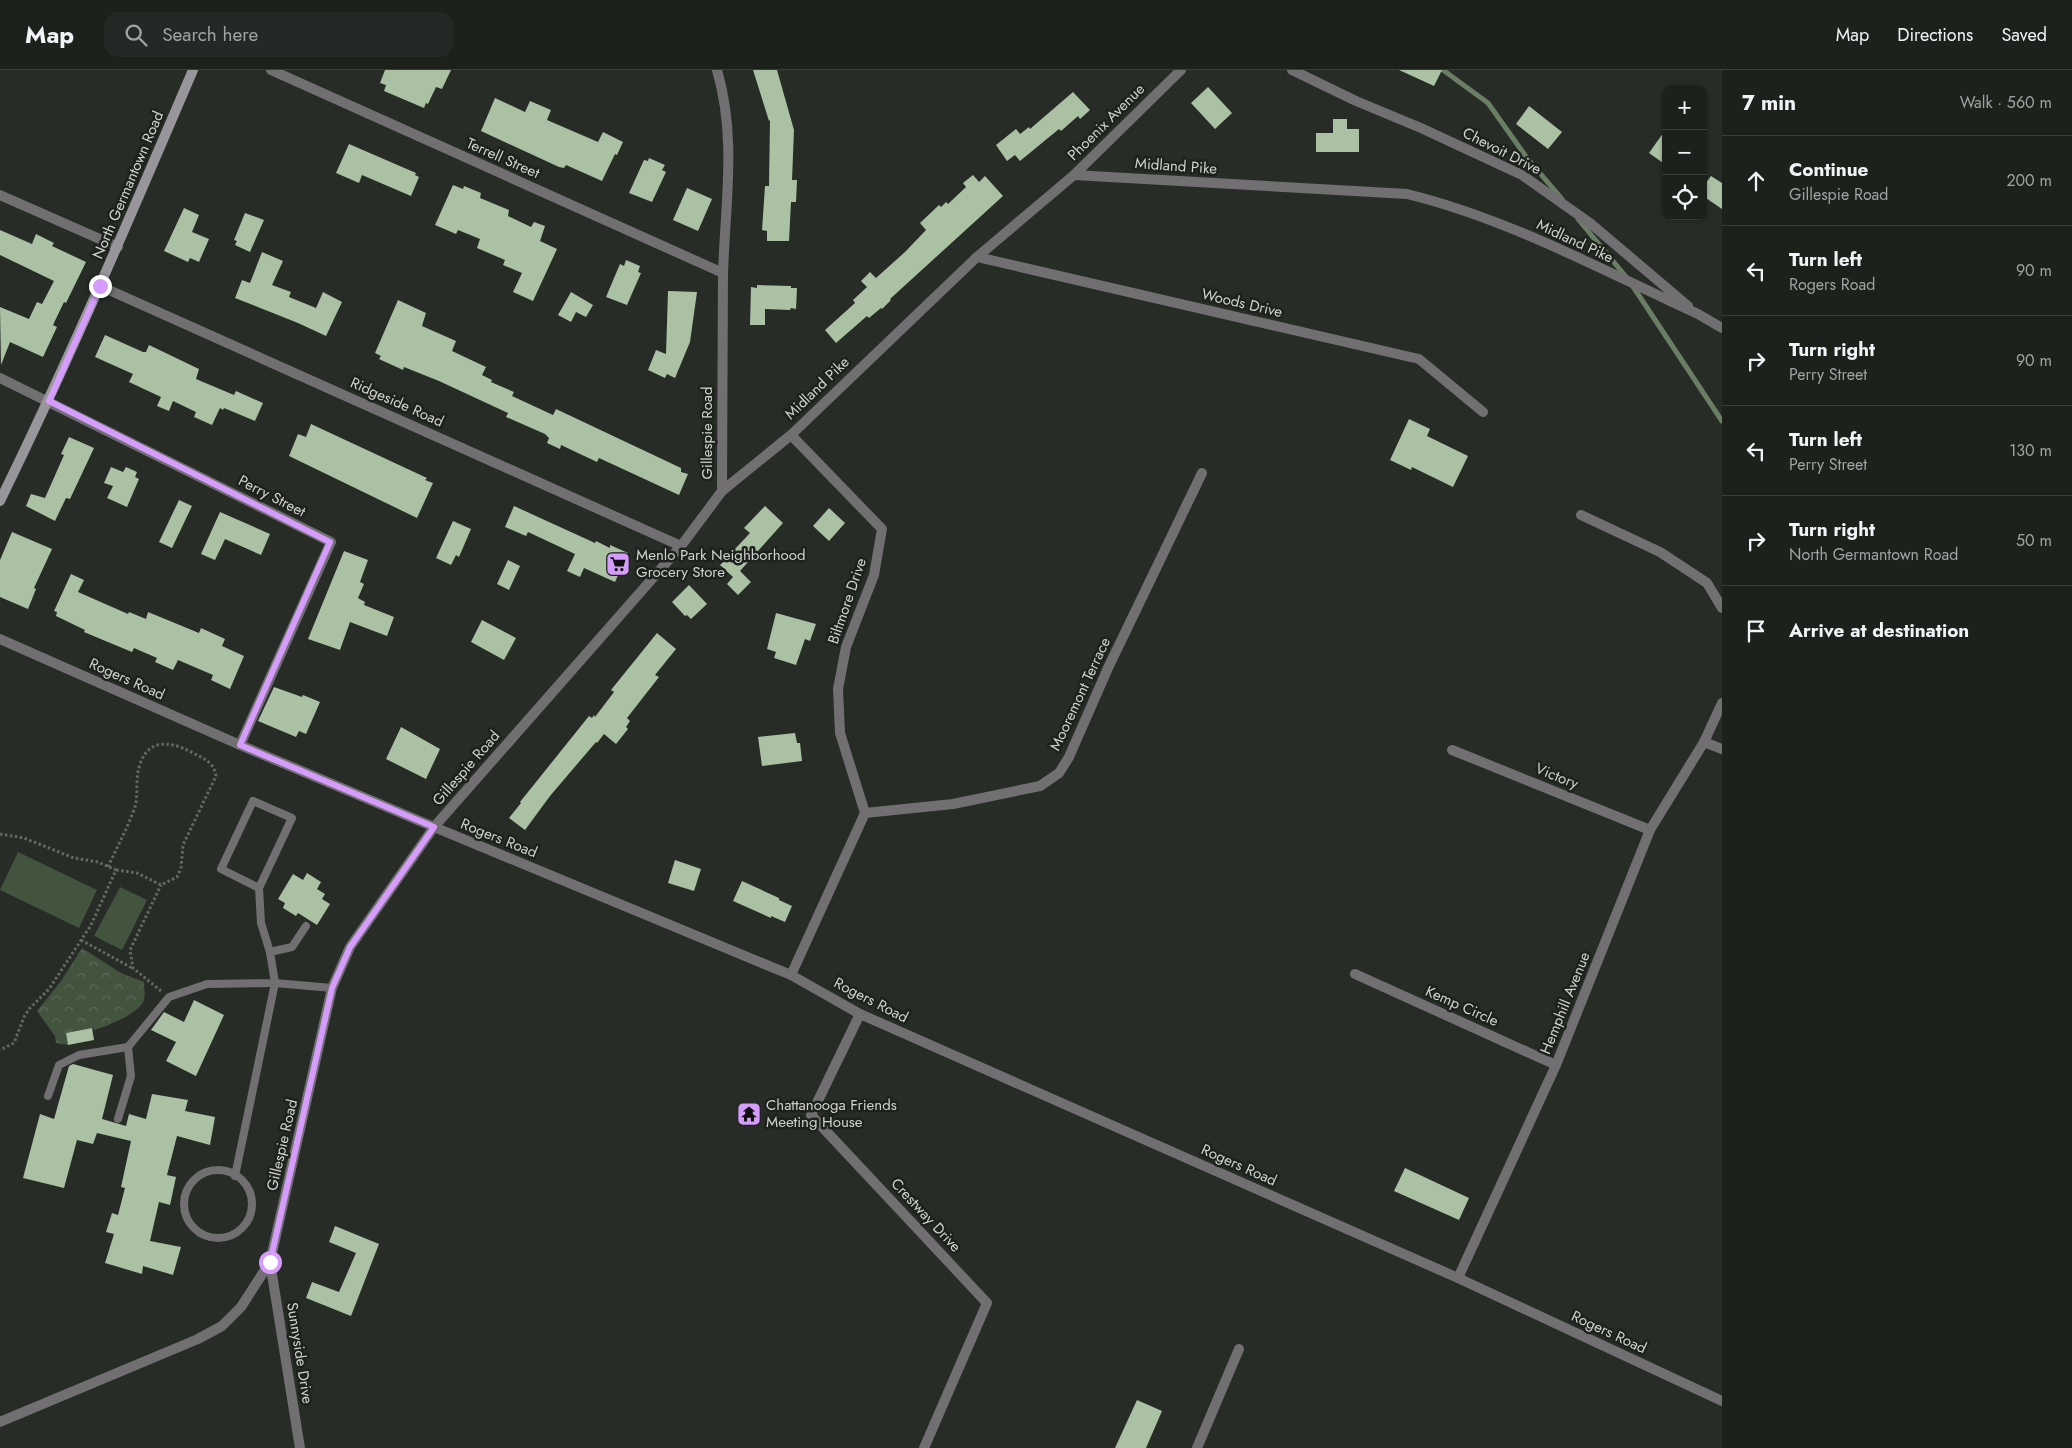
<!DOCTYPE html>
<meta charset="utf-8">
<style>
body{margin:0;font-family:Jost,sans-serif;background:#252925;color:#f1f3f6}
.controls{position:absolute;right:15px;top:15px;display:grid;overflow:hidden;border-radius:10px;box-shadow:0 1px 4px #0004}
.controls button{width:45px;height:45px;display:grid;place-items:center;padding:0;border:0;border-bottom:1px solid #3b3e3b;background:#1d211c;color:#f1f3f6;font:25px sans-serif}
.stop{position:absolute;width:15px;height:15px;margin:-11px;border:4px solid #d59cfb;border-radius:50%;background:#fff}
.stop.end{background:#d59cfb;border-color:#fff;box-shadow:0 1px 5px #0008}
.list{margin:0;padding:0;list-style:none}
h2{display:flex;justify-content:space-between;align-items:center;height:65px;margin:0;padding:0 20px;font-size:21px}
h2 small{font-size:16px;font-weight:400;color:#a0a3a3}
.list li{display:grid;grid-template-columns:32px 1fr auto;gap:15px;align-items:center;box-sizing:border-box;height:90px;padding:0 20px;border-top:1px solid #3b3e3b}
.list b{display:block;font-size:19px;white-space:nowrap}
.list p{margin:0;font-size:16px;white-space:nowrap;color:#a0a3a3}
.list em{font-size:16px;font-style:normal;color:#a0a3a3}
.icon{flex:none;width:28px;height:28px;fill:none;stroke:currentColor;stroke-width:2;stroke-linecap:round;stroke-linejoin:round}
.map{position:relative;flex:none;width:1722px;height:1378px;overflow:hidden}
header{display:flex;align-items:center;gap:30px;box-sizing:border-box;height:70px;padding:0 25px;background:#1d211c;border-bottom:1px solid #3b3e3b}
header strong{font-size:24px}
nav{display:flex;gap:28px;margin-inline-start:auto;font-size:18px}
.search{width:350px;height:45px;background:#252925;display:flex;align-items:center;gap:12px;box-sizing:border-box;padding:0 18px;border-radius:15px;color:#a0a3a3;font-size:19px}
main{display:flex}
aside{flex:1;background:#1d211c}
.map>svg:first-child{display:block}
</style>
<header>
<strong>Map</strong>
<div class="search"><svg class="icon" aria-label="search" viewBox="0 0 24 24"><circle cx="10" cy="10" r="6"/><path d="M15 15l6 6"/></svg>Search here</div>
<nav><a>Map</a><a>Directions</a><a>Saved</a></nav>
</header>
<main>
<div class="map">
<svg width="1722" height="1378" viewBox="0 0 1722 1378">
<defs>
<pattern id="park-crowns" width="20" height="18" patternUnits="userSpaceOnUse" patternTransform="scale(1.25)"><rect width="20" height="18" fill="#42533e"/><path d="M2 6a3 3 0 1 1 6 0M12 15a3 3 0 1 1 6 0" fill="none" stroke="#5c6b59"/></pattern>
</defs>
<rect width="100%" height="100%" fill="#272c26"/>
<g fill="#42533e">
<polygon points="18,782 97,820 79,858 0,820"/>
<polygon points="120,817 147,830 122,880 94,866"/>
</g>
<path fill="url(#park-crowns)" d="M82 878 121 903 144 912C144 919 146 926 143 932 136 945 109 955 95 960L92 958 66 963 68 975 56 973 55 966 37 941 61 911Z"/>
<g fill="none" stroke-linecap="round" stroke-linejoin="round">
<g stroke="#697e64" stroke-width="5">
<polyline points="1443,0 1488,33 1527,88 1562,129"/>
<polyline points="1578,149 1627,208"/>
<polyline points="1632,215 1722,351"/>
</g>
</g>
<g fill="#aac1a4">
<polygon points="385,0 451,0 442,19 436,17 428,34 426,33 424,38 384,21 386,15 380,13"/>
<polygon points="753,0 777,0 794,60 792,110 797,110 796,132 791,132 789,171 767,171 767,161 762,160 765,116 769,116 770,50 769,51"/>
<polygon points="1399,0 1442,0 1434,16"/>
<polygon points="1208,17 1232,43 1215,59 1191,33"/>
<polygon points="1073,22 1090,40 1080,49 1078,46 1061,61 1059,59 1020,91 1015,85 1007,91 996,75 1016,59 1020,64 1029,57 1030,59"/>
<polygon points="495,28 525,42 530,31 551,40 547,50 598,72 603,62 623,72 617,85 615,84 602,111 566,95 564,98 559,97 481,61"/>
<polygon points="1529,36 1562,62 1548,79 1516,54"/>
<polygon points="1333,49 1347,49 1347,59 1359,59 1359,82 1316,82 1316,63 1333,63"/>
<polygon points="1666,59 1666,95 1649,83"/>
<polygon points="349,74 416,103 415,105 419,107 411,126 362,105 359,113 336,103"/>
<polygon points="649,88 665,95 662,100 666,102 652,132 629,123 644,90 648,91"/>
<polygon points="973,105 979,112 985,106 1003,126 890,229 891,230 882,239 881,238 869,248 867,246 836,273 825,260 855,233 853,230 867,217 861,211 870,202 876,208 905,182 926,160 920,153 939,135 941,137 946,132 948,134 966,117 963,113"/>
<polygon points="1711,106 1722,113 1722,139 1703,126 1703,117"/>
<polygon points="453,115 463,119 464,116 481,123 480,128 509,140 508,146 531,157 534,152 545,156 540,171 557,179 533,231 513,222 522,203 503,195 505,190 477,178 480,169 458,160 456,164 435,155"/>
<polygon points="687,118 712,129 698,161 673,150"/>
<polygon points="184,138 199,145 192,162 209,169 199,192 190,188 188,192 164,181"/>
<polygon points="245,143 264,150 250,182 235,175 237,171 234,170"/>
<polygon points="0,160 32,174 36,164 54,173 52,176 86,192 66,233 64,232 53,255 57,257 43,287 10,272 1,295 0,237 29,249 37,232 42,234 54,211 0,185"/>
<polygon points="262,182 283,191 272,215 291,222 289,227 316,238 323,222 342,232 326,266 298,253 235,228 242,210 250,213"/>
<polygon points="626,190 640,196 638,202 641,203 627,235 606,227 620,194 624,196"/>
<polygon points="757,215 791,216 791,218 797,218 796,239 791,238 790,240 765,239 765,255 750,255 751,217 757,218"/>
<polygon points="668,221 697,222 690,272 675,308 667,304 665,308 648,300 656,280 666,284"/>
<polygon points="571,222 593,235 586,247 576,242 571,252 558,245"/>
<polygon points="398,230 426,243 422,256 456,271 452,281 486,297 482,305 492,310 491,312 514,322 512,326 553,345 556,339 681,398 681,402 688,404 679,425 599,388 597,392 561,375 560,379 547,373 549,368 545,364 506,347 508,343 439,311 404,297 403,300 379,289 381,286 375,283"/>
<polygon points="105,265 143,282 146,282 149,275 199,299 196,309 234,325 236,321 263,333 255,351 224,338 223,340 220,338 212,355 194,347 196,342 173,331 169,341 157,336 161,327 129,312 133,304 95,287"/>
<polygon points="1409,349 1430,359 1427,366 1468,386 1453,417 1412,397 1411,400 1390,390"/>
<polygon points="311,354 427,408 425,410 433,413 417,448 289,386 298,364 306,367"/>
<polygon points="69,367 94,378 70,429 66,428 55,451 26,436 31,424 45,428 64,385 61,384"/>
<polygon points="111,397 123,402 126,397 137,402 135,407 139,409 127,437 107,428 113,416 104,413"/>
<polygon points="179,430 192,436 172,478 159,472"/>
<polygon points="514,436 595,473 596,471 610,478 610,475 628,483 615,512 584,498 580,507 567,501 575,484 528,462 526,466 505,457"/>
<polygon points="765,436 783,453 740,501 751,512 738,525 727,514 733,507 720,495 750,463 744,458"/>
<polygon points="829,438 845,453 829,471 813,456"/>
<polygon points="220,442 270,464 261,485 225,469 215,490 201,484"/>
<polygon points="453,451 471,459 459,487 456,485 451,495 436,488"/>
<polygon points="12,462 52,479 34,518 36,519 28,539 0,527 0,490"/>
<polygon points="344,481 368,490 360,512 364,514 358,528 365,532 364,535 394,547 387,566 350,552 340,580 308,569"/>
<polygon points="508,490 520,496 509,520 497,514"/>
<polygon points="71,504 84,510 78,522 128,544 129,542 146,549 148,542 199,563 201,558 225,569 222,576 244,586 230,619 211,610 213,605 178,590 173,600 155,592 157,588 134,578 132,582 103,570 84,562 85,560 56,546 57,542 54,541"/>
<polygon points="689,515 707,534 691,549 687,545 685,546 672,532"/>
<polygon points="776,543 816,554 810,571 805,569 796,595 774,588 776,582 767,579"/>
<polygon points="482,550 516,568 504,590 471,572"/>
<polygon points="657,563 676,579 655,605 659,607 627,648 630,651 626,657 628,659 616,674 604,664 597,673 596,672 550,726 525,760 509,748 521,733 520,732 589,646 592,648 594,645 595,647 614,622 611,620"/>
<polygon points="274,617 302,627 303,625 320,632 306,664 299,661 296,667 258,651"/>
<polygon points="401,657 440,679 426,709 386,689"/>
<polygon points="795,663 797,673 800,673 802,691 762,696 758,667"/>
<polygon points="675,790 701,799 694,821 668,813"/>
<polygon points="307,803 321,812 317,819 325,824 322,829 330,834 317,855 298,843 296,846 283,838 285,833 278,829 293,804 303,810"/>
<polygon points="742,811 779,828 779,830 792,836 785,852 771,846 771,848 733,831"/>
<polygon points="194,930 224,945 196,1006 166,991 176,972 151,960 164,942 184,952"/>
<polygon points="92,958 94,970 68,975 66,963"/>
<polygon points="73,994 113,1005 102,1049 126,1056 129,1044 146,1049 152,1024 188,1030 185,1041 215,1047 210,1075 177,1066 167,1105 176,1107 170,1135 159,1132 150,1171 181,1177 173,1205 143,1196 142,1204 105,1193 114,1164 106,1162 112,1143 118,1145 125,1118 121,1117 131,1071 97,1063 93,1074 77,1070 64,1118 23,1108 40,1044 54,1049 69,996"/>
<polygon points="1405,1098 1469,1128 1459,1150 1394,1121"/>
<polygon points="335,1156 379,1174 351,1246 306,1228 312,1212 339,1222 356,1183 329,1172"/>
<polygon points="1137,1330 1162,1341 1146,1378 1115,1378"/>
</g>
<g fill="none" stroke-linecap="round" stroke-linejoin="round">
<g stroke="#656964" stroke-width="3" stroke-dasharray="2.5 2.5" stroke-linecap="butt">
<polyline points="0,764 24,768 74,788 98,792 116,800 91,855 49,919 29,939 24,947 14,973 0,980"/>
<path d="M108 797C117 777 128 757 135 737 138 726 136 713 138 702 144 669 168 669 193 683 204 689 214 692 216 706L183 775 181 798 177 807 161 815 137 803 116 800"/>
<polyline points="81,870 132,898"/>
<polyline points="161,921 133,898 130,880 161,815"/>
</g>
<g stroke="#716f72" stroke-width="8">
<polyline points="270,882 292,877 306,856"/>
<polyline points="48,1026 59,995 79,985 128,977 169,927 207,914 275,913 270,882 261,853 259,818 292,748 253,731 221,799 259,818"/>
<polyline points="118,1049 131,1006 128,977"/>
<circle cx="218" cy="1134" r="34"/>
<polyline points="235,1106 275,913 332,918"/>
</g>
<g stroke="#716f72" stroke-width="10">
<polyline points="271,0 723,203"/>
<path d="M717 0C737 68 725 135 723 204 722 276 722 348 722 421"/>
<polyline points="1292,0 1356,31 1421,58 1522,105 1590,153 1688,236"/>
<path d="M1074 105 1407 124C1509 149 1604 201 1698 244L1722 258"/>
<polyline points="0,125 118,177"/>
<polyline points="977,187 1419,289 1483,342"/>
<polyline points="100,216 681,476"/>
<polyline points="0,308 331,472 240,675"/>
<polyline points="791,365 882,459 874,505 846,577 838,619 840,663 865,743 791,905"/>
<polyline points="1581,445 1660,482 1707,513 1722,538"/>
<polyline points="1704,672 1722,679"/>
<polyline points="1452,680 1650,760"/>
<polyline points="865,743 953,734 1040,716 1059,703 1069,687 1108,598 1202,403"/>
<polyline points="1355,904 1556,995"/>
<polyline points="860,944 811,1045 987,1233 924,1378"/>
<polyline points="270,1192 300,1378"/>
<polyline points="1458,1208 1556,995 1650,760 1704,672 1722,633"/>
<polyline points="0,1352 198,1269 222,1256 241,1237 270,1192 332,918 350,877 434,757 681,476 722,421 791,365 977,187 1074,105 1181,0"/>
<polyline points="1197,1378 1239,1279"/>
</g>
<polyline stroke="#716f72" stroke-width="10" points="0,569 240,675 434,757 791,905 860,944 1458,1208 1722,1331"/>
<path stroke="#99969b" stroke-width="10" d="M0 431C69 290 131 145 193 0"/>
</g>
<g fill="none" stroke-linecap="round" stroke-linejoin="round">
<polyline stroke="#d59cfb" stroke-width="6" points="100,216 49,331 330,472 240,675 434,757 350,877 332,918 270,1192"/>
</g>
<defs>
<g id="supermarket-square" transform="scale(1.25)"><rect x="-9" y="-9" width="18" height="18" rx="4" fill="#d59cfb" stroke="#1e221d"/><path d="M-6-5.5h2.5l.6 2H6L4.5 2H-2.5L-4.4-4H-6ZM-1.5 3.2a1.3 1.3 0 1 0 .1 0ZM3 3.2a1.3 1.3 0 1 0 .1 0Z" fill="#111"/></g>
<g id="temple-square" transform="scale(1.25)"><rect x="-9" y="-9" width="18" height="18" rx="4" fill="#d59cfb" stroke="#1e221d"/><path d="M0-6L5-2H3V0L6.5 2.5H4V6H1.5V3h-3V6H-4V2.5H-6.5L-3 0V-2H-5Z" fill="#111"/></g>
</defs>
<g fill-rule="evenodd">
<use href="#supermarket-square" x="618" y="494"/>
<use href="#temple-square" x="749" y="1044"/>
</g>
<g text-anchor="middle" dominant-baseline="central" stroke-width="5" stroke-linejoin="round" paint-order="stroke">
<g font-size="15" fill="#d0d2cf" stroke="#1e221d">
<text transform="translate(1106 52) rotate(-45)">Phoenix Avenue</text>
<text transform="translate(1502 81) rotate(27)">Chevoit Drive</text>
<text transform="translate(503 88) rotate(24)">Terrell Street</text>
<text transform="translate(1176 96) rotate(4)">Midland Pike</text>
<text transform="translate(128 115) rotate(-67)">North Germantown Road</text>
<text transform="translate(1575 171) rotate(25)">Midland Pike</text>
<text transform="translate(1242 233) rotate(13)">Woods Drive</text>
<text transform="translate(817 318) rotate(-44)">Midland Pike</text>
<text transform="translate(397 332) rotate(24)">Ridgeside Road</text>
<text transform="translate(707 363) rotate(-90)">Gillespie Road</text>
<text transform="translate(272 426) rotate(27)">Perry Street</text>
<text transform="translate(847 531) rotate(-71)">Biltmore Drive</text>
<text transform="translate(127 609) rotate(24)">Rogers Road</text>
<text transform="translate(1080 624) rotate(-65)">Mooremont Terrace</text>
<text transform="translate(466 698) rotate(-49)">Gillespie Road</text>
<text transform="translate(1557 706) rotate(22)">Victory</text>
<text transform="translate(499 768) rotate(22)">Rogers Road</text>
<text transform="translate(871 930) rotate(27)">Rogers Road</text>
<text transform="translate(1565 933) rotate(-68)">Hemphill Avenue</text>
<text transform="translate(1462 936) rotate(24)">Kemp Circle</text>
<text transform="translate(282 1075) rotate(-77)">Gillespie Road</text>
<text transform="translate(1239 1095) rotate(24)">Rogers Road</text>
<text transform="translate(926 1145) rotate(47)">Crestway Drive</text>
<text transform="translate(1609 1262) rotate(25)">Rogers Road</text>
<text transform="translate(300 1283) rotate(81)">Sunnyside Drive</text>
</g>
<g font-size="15" fill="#d0d2cf" stroke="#1e221d" text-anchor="start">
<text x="636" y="485">Menlo Park Neighborhood<tspan x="636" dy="17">Grocery Store</tspan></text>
<text x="766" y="1035">Chattanooga Friends<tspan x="766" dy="17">Meeting House</tspan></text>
</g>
</g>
</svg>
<div class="controls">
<button>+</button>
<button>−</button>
<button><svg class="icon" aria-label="locate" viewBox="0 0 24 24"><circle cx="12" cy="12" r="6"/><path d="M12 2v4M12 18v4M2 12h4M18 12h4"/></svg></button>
</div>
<div class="stop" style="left:270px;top:1192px"></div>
<div class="stop end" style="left:100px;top:216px"></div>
</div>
<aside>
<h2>7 min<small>Walk · 560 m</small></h2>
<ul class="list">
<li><svg class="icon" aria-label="ahead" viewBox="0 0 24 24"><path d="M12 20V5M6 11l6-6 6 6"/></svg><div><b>Continue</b><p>Gillespie Road</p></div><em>200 m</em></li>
<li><svg class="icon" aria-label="left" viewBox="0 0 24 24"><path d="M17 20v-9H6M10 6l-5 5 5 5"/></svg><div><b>Turn left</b><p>Rogers Road</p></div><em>90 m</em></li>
<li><svg class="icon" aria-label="right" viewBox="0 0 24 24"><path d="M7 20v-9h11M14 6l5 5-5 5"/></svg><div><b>Turn right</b><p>Perry Street</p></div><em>90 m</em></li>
<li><svg class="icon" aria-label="left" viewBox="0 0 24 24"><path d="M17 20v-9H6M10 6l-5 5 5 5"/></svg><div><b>Turn left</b><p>Perry Street</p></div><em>130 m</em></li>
<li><svg class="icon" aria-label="right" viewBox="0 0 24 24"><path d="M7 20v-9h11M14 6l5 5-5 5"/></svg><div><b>Turn right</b><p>North Germantown Road</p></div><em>50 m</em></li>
<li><svg class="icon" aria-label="arrive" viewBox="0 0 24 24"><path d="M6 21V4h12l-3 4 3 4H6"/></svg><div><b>Arrive at destination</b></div></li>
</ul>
</aside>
</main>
